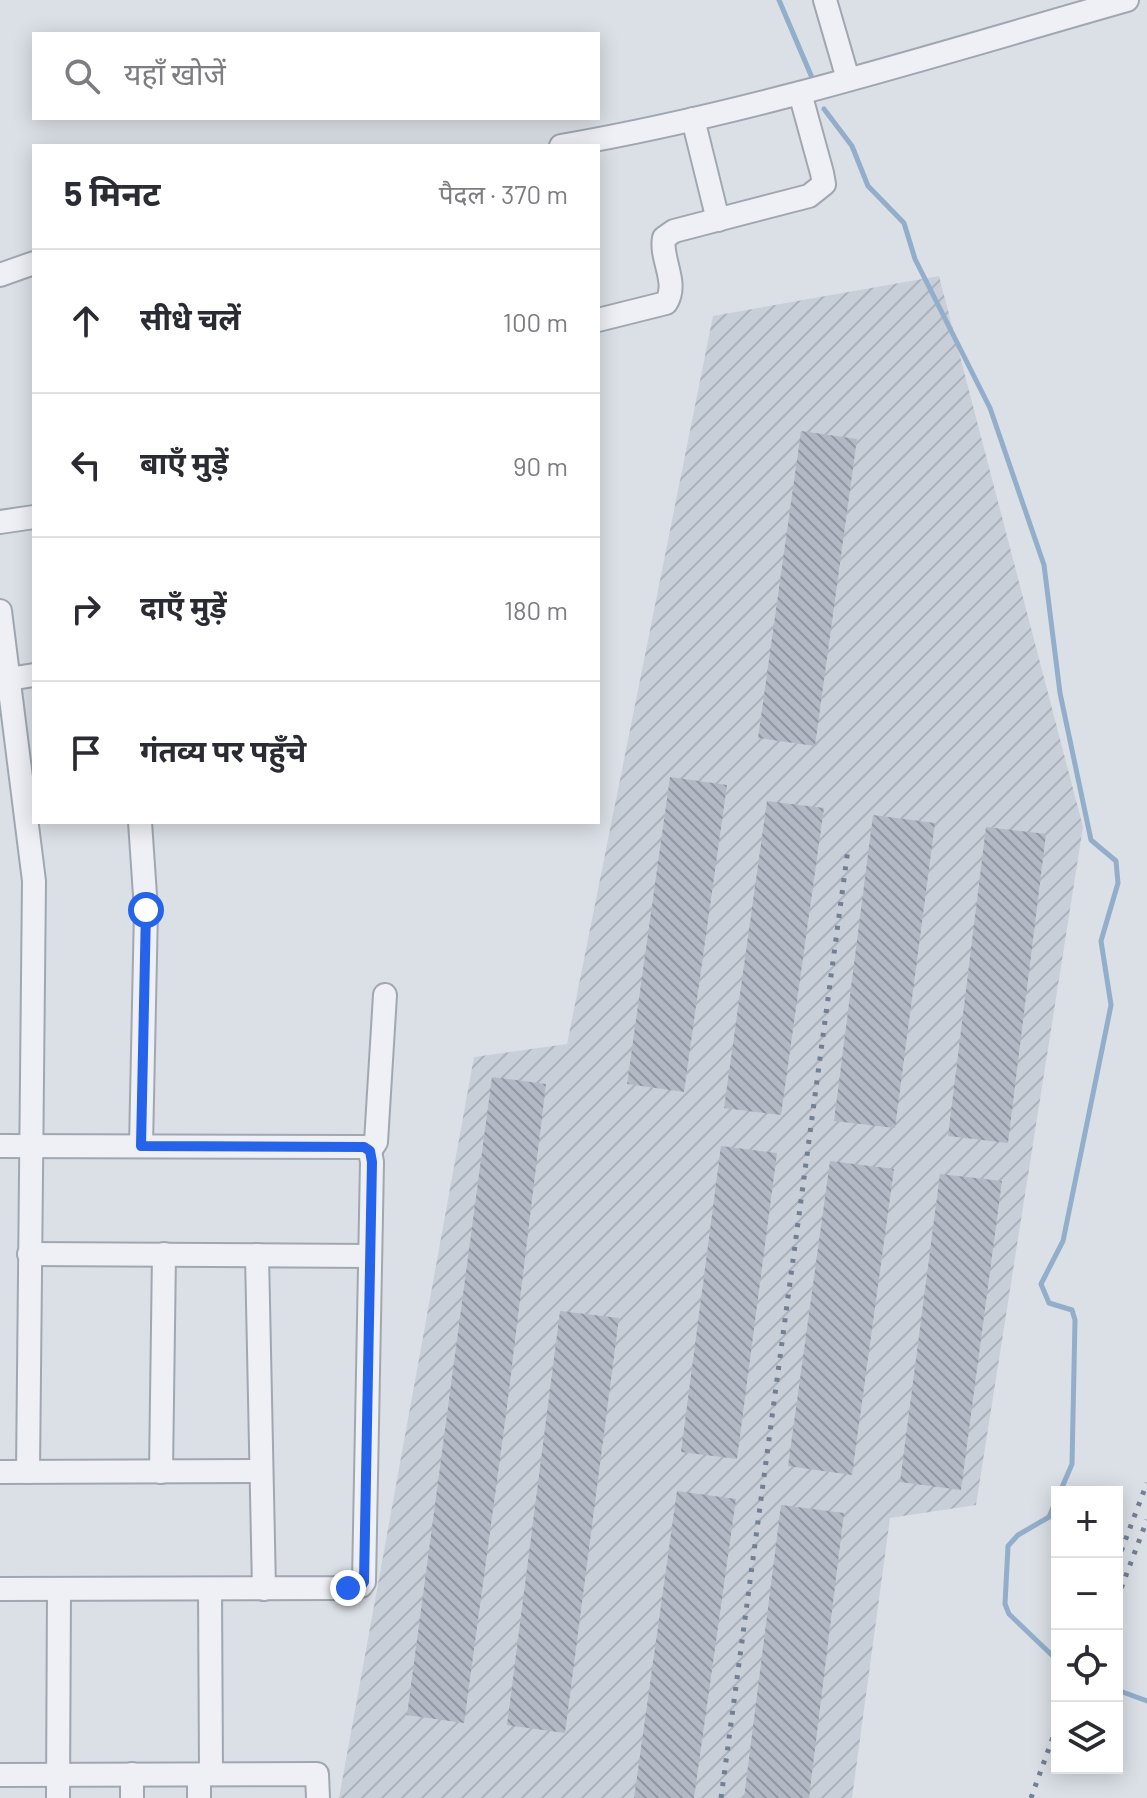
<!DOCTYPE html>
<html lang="hi">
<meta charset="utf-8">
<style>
body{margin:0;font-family:Barlow,"Noto Sans Devanagari",sans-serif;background:#f7f7f7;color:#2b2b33}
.controls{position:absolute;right:24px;bottom:24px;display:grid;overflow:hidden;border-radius:0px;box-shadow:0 4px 20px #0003}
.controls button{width:72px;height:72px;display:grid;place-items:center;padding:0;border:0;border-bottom:2px solid #e1e1e2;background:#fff;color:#2b2b33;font:40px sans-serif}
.stop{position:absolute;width:24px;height:24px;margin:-18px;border:6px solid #2563eb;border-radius:50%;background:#fff}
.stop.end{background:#2563eb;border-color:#fff;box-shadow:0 2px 8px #0008}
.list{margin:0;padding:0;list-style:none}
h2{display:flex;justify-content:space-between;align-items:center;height:104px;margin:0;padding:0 32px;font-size:34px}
h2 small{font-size:26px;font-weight:400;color:#7c7c81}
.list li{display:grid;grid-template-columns:52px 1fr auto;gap:24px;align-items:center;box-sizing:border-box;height:144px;padding:0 32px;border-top:2px solid #e1e1e2}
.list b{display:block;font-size:30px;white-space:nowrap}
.list em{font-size:26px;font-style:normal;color:#7c7c81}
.icon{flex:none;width:44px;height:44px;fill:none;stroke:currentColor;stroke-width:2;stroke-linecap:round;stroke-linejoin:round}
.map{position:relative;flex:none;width:1147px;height:1798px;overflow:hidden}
.search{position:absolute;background:#fff;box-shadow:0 4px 20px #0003;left:32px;top:32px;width:568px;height:88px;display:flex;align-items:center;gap:20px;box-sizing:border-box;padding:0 28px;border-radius:0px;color:#7c7c81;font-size:30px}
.panel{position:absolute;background:#fff;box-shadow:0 4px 20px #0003;left:32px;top:144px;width:568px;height:680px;border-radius:0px}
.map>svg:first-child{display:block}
</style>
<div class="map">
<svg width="1147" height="1798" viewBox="0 0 1147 1798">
<defs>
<pattern id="industrial-furrows" width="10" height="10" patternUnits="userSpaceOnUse" patternTransform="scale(2)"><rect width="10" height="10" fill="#c9cfd9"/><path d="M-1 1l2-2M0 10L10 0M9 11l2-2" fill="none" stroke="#acb2bb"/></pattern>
<pattern id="building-back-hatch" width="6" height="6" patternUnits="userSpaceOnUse" patternTransform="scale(2)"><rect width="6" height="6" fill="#b2b9c4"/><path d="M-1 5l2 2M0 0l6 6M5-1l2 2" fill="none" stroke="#9197a1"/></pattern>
</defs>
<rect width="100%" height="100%" fill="#dbe0e7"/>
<polygon fill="url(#industrial-furrows)" points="939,276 1083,827 976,1505 890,1518 852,1798 339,1798 474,1057 567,1044 713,316"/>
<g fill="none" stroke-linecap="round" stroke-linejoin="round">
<g stroke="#92aeca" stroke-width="5">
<polyline points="779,0 813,80"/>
<polyline points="824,109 852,146 868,186 904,223 915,259 990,408 1044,565 1060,693 1091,840 1116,861 1118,883 1101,941 1111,1005 1107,1025 1063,1241 1041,1284 1049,1303 1072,1310 1075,1320 1072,1464 1060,1492"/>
<polyline points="1057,1498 1049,1517 1018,1535 1008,1546 1005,1604 1009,1614 1057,1660"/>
<polyline points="1117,1690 1147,1701"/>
</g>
</g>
<g fill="url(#building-back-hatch)">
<polygon points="801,431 857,439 815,746 758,738"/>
<polygon points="670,777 727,785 684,1092 627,1084"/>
<polygon points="767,801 824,808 781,1115 724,1108"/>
<polygon points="873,815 935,823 895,1128 834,1121"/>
<polygon points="986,827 1046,834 1008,1143 948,1136"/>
<polygon points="492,1077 546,1084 507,1407 464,1723 407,1715"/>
<polygon points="721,1146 777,1153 737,1459 681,1452"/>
<polygon points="830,1161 894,1169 852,1475 788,1466"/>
<polygon points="940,1174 1002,1181 961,1490 900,1482"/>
<polygon points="560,1311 619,1318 565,1733 507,1725"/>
<polygon points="677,1491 736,1499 694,1798 634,1798"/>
<polygon points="781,1505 844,1513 809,1798 744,1798"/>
</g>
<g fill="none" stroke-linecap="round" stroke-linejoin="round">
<g stroke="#a0a7b1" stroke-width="26">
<g id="minor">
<polyline points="825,0 848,79"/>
<polyline points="693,119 718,220"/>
<path d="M561 146C753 113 940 53 1127 0"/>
<polyline points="0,275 34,263"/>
<path d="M598 320 666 303C679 283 660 259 664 238L674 231 809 196 824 184 822 173 800 93"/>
<polyline points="0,522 34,517"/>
<polyline points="0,611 34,881 28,1472"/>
<polyline points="9,679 34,675"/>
<polyline points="140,822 146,910 141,1146"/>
<polyline points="0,1146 364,1147 370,1151 372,1162 364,1582 361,1586 348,1588 0,1589"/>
<polyline points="370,1151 376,1142 385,995"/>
<polyline points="29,1254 370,1256"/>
<polyline points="257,1255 264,1589"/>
<polyline points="0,1472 261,1471"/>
<polyline points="161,1472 164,1254"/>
<polyline points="210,1589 211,1774"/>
<polyline points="0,1775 317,1774 318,1798"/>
<polyline points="199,1775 199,1798"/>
<polyline points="58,1798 59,1589"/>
<polyline points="132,1798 132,1774"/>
</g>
</g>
<use href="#minor" stroke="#eef0f5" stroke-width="22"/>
<g stroke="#737f92" stroke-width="5" stroke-dasharray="4 8" stroke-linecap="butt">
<polyline points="1117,1562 1147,1483"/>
<polyline points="1117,1599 1147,1520"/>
<polyline points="721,1798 848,849"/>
<polyline points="1031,1798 1057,1726"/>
</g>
</g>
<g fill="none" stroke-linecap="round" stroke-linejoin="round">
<polyline stroke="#2563eb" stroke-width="10" points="146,910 141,1146 364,1147 370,1151 372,1162 364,1582 361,1586 348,1588"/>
</g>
</svg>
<div class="controls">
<button>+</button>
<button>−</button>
<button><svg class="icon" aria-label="locate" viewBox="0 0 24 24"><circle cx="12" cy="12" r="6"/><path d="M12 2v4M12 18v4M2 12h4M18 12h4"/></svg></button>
<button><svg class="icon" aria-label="layers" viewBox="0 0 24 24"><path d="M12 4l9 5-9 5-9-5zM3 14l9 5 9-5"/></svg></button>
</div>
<div class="stop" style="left:146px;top:910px"></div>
<div class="stop end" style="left:348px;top:1588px"></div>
<div class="search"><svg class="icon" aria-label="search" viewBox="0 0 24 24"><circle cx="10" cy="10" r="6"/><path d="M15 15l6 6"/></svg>यहाँ खोजें</div>
<section class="panel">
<h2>5 मिनट<small>पैदल · 370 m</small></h2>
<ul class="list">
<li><svg class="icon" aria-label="ahead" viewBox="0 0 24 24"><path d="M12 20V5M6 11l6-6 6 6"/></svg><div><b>सीधे चलें</b></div><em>100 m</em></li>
<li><svg class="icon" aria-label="left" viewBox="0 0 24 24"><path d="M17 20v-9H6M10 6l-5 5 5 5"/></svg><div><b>बाएँ मुड़ें</b></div><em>90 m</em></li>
<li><svg class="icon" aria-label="right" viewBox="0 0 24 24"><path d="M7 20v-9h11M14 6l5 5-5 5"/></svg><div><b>दाएँ मुड़ें</b></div><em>180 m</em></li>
<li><svg class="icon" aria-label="arrive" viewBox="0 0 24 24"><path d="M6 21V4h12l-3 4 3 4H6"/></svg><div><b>गंतव्य पर पहुँचे</b></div></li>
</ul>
</section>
</div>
